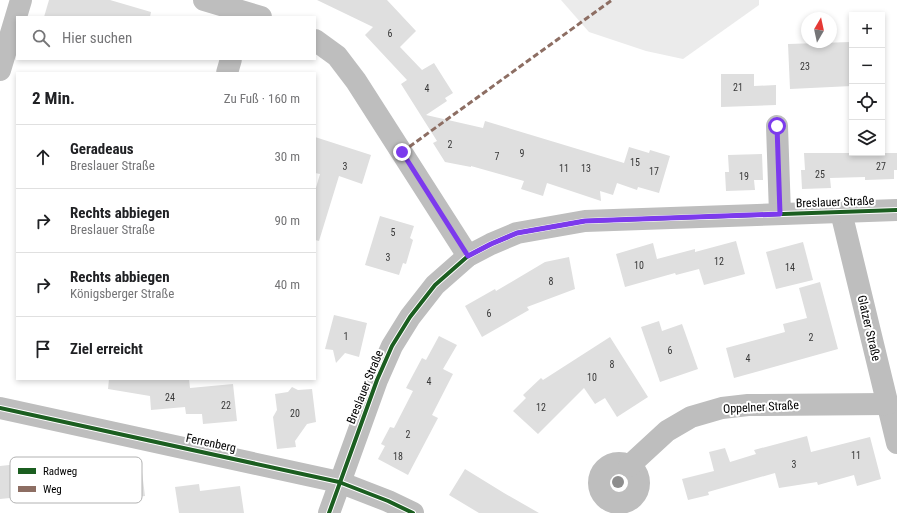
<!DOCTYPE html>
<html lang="de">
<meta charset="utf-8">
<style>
body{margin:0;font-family:"Roboto Condensed",sans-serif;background:#f6f6f6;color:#202124}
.controls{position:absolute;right:12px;top:12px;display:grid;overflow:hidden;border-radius:0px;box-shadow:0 2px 6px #0003}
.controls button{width:36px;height:36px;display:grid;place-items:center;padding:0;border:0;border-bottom:1px solid #e0e0e0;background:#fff;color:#202124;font:20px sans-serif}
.compass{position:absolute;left:801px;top:12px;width:36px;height:36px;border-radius:50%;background:#fff;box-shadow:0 2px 6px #0003;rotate:9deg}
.stop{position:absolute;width:12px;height:12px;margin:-9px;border:3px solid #7c3aed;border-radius:50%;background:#fff}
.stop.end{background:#7c3aed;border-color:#fff;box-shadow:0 1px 4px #0008}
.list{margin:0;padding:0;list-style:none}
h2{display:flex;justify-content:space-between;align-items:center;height:52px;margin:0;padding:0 16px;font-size:17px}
h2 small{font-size:13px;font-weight:400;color:#757577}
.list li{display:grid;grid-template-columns:26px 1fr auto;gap:12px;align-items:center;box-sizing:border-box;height:64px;padding:0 16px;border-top:1px solid #e0e0e0}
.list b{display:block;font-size:15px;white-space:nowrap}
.list p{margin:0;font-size:13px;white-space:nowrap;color:#757577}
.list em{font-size:13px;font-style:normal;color:#757577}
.icon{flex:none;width:22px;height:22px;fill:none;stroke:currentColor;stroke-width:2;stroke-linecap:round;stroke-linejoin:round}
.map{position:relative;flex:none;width:897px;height:513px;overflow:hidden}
.search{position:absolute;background:#fff;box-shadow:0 2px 6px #0003;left:16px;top:16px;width:300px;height:44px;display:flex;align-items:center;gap:10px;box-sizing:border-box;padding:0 14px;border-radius:0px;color:#757577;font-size:15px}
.panel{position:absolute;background:#fff;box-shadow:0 2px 6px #0003;left:16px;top:72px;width:300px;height:308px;border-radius:0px}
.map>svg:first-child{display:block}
</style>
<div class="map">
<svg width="897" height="513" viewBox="0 0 897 513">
<rect width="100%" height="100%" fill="#fff"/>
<polygon fill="#ebebeb" points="561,0 759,0 759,5 683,59 646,51 589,32"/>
<g fill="#dfdfdf">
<polygon points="49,0 110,0 151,12 150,17 44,17"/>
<polygon points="317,0 387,0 416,31 400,47 422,70 434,63 453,93 445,98 447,101 426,115 483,128 485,121 624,163 629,147 649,153 650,150 670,156 659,193 638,187 637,190 617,183 613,195 600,191 601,201 547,183 543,196 521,189 524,181 471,166 471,167 445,162 433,143 437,141 401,84 407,80 365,35 373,27"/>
<polygon points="851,42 852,42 852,86 790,89 788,44"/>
<polygon points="721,74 754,74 754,86 776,85 776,105 721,107"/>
<polygon points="315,137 371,155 362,184 339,176 319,241 315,240 315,191 320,174 315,173"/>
<polygon points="804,153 897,153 897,170 894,170 894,179 865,180 865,177 830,178 831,188 802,189 801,170 805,170"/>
<polygon points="762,154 763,180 754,180 755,190 726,191 725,172 729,172 728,155"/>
<polygon points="380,216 414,226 410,238 413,240 406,264 403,263 399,275 365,265"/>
<polygon points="736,241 745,274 704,285 699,269 676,275 675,273 625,287 616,254 653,243 657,259 695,249 695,252"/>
<polygon points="803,242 813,280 776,289 766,252"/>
<polygon points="569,257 575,289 527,307 529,310 482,337 465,306 495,289 496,291 545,262"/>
<polygon points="820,282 838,349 734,378 726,348 785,332 783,324 807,318 799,288"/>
<polygon points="334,315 367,323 359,357 345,353 336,363 333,350 325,349"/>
<polygon points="659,321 662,331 682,324 698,369 660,382 641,327"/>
<polygon points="439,336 457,345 443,369 453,374 432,415 438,418 408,475 378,459 385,446 381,444 390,427 394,428 413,391 406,388 422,358 426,360"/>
<polygon points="610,337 648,397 617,417 605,398 595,404 584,388 538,434 513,411 526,398 523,395 541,378 543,380"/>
<polygon points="109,379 189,379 190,388 233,384 237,421 203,424 202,414 186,414 185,407 151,410 150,396 108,389"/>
<polygon points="292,387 298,390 312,389 316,422 307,424 295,441 296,447 277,449 273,417 277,410 275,394 288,392"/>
<polygon points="807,436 811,452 870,437 881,479 857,486 854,475 818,485 817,482 779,488 775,473 708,492 709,495 688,500 682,479 714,471 709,452 725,448 730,462 756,454 754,450"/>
<polygon points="82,459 82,466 123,461 125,474 142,472 145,496 104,501 103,494 63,499 61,487 19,493 20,497 0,499 0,466 37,462 38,465"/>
<polygon points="465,469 504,493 539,513 479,513 449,495"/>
<polygon points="199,484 200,491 240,486 244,513 179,513 175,487"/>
</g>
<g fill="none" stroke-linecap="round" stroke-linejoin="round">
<g stroke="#bebebe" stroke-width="22">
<polyline points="204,0 261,17"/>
<polyline points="315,40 337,56 356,81 468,256"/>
<polyline points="0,70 21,0"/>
<polyline points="227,73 231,59"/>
<polyline points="777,126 780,214"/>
<polyline points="841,212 897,443"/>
<polyline points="0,408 339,482 388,501 413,513"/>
<circle cx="619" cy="483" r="20"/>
<polyline points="629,466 667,431 691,417 722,408 748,405 887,404"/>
<polyline points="329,513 377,380 392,346 410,317 435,285 468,256 491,244 517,233 585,221 897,210"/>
</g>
<polyline stroke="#8d6e63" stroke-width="3" stroke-dasharray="6 3" stroke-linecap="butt" points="402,152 612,0"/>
<g stroke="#fff" stroke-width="6">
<g id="cycleway">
<polyline points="0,408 339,482 388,501 413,513"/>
<polyline points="329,513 377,380 392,346 410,317 435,285 468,256 491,244 517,233 585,221 897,210"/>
</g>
</g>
<use href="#cycleway" stroke="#1b5e20" stroke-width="4"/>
</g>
<circle fill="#8e8e8e" cx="618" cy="482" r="6"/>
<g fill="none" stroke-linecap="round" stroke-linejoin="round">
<polyline stroke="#7c3aed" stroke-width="5" points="402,152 468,256 491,244 517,233 585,221 780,214 777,126"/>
</g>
<g text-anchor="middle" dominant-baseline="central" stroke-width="4" stroke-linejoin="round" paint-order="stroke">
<g font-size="10" fill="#383838">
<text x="390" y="33">6</text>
<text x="805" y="66">23</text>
<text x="738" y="87">21</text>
<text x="427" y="88">4</text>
<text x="450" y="144">2</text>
<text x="522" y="153">9</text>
<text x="497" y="156">7</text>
<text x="635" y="162">15</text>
<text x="345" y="166">3</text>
<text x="881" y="166">27</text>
<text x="564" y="168">11</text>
<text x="586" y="168">13</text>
<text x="654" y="171">17</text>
<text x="820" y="174">25</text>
<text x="744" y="176">19</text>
<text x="393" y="232">5</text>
<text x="388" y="257">3</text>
<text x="719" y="261">12</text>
<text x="639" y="265">10</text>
<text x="790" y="267">14</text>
<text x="551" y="281">8</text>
<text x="489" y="313">6</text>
<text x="346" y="336">1</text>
<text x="811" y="337">2</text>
<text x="670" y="350">6</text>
<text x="748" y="358">4</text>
<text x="612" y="364">8</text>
<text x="592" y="377">10</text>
<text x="429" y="381">4</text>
<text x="170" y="397">24</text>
<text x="226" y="405">22</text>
<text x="541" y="407">12</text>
<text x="295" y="413">20</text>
<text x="408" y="434">2</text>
<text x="856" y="455">11</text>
<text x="398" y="456">18</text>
<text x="794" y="464">3</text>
</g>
<g font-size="12" fill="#000" stroke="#fff">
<text transform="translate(835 202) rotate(-2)">Breslauer Straße</text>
<text transform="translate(869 328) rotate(77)">Glatzer Straße</text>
<text transform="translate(365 387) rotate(-68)">Breslauer Straße</text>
<text transform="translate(761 407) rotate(-3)">Oppelner Straße</text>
<text transform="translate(211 443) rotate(12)">Ferrenberg</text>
</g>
</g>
<rect x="10" y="457" width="132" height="46" rx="6" fill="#fff" stroke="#b2b2b2" stroke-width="1"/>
<rect x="18" y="468" width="18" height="6" fill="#1b5e20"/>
<rect x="18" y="486" width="18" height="6" fill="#8d6e63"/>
<g font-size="11" fill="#000">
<text x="43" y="475">Radweg</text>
<text x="43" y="493">Weg</text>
</g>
</svg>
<div class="controls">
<button>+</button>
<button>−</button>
<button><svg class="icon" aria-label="locate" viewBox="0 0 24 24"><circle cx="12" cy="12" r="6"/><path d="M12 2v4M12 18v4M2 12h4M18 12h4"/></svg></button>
<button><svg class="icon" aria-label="layers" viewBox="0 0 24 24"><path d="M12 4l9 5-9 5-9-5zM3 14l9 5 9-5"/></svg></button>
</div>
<svg class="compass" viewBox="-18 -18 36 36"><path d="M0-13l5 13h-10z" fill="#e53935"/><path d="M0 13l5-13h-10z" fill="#757577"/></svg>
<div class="stop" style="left:777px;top:126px"></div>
<div class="stop end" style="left:402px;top:152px"></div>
<div class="search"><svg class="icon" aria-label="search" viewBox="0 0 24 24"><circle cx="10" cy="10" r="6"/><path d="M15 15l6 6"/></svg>Hier suchen</div>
<section class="panel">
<h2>2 Min.<small>Zu Fuß · 160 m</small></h2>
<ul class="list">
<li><svg class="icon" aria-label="ahead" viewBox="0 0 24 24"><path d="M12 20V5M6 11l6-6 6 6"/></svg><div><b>Geradeaus</b><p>Breslauer Straße</p></div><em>30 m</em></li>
<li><svg class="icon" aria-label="right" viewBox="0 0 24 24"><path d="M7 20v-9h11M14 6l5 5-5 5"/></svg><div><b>Rechts abbiegen</b><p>Breslauer Straße</p></div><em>90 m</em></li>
<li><svg class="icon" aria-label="right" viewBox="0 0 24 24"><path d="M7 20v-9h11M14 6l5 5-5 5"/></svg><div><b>Rechts abbiegen</b><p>Königsberger Straße</p></div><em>40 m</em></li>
<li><svg class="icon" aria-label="arrive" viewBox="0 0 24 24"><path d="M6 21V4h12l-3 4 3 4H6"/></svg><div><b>Ziel erreicht</b></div></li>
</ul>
</section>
</div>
